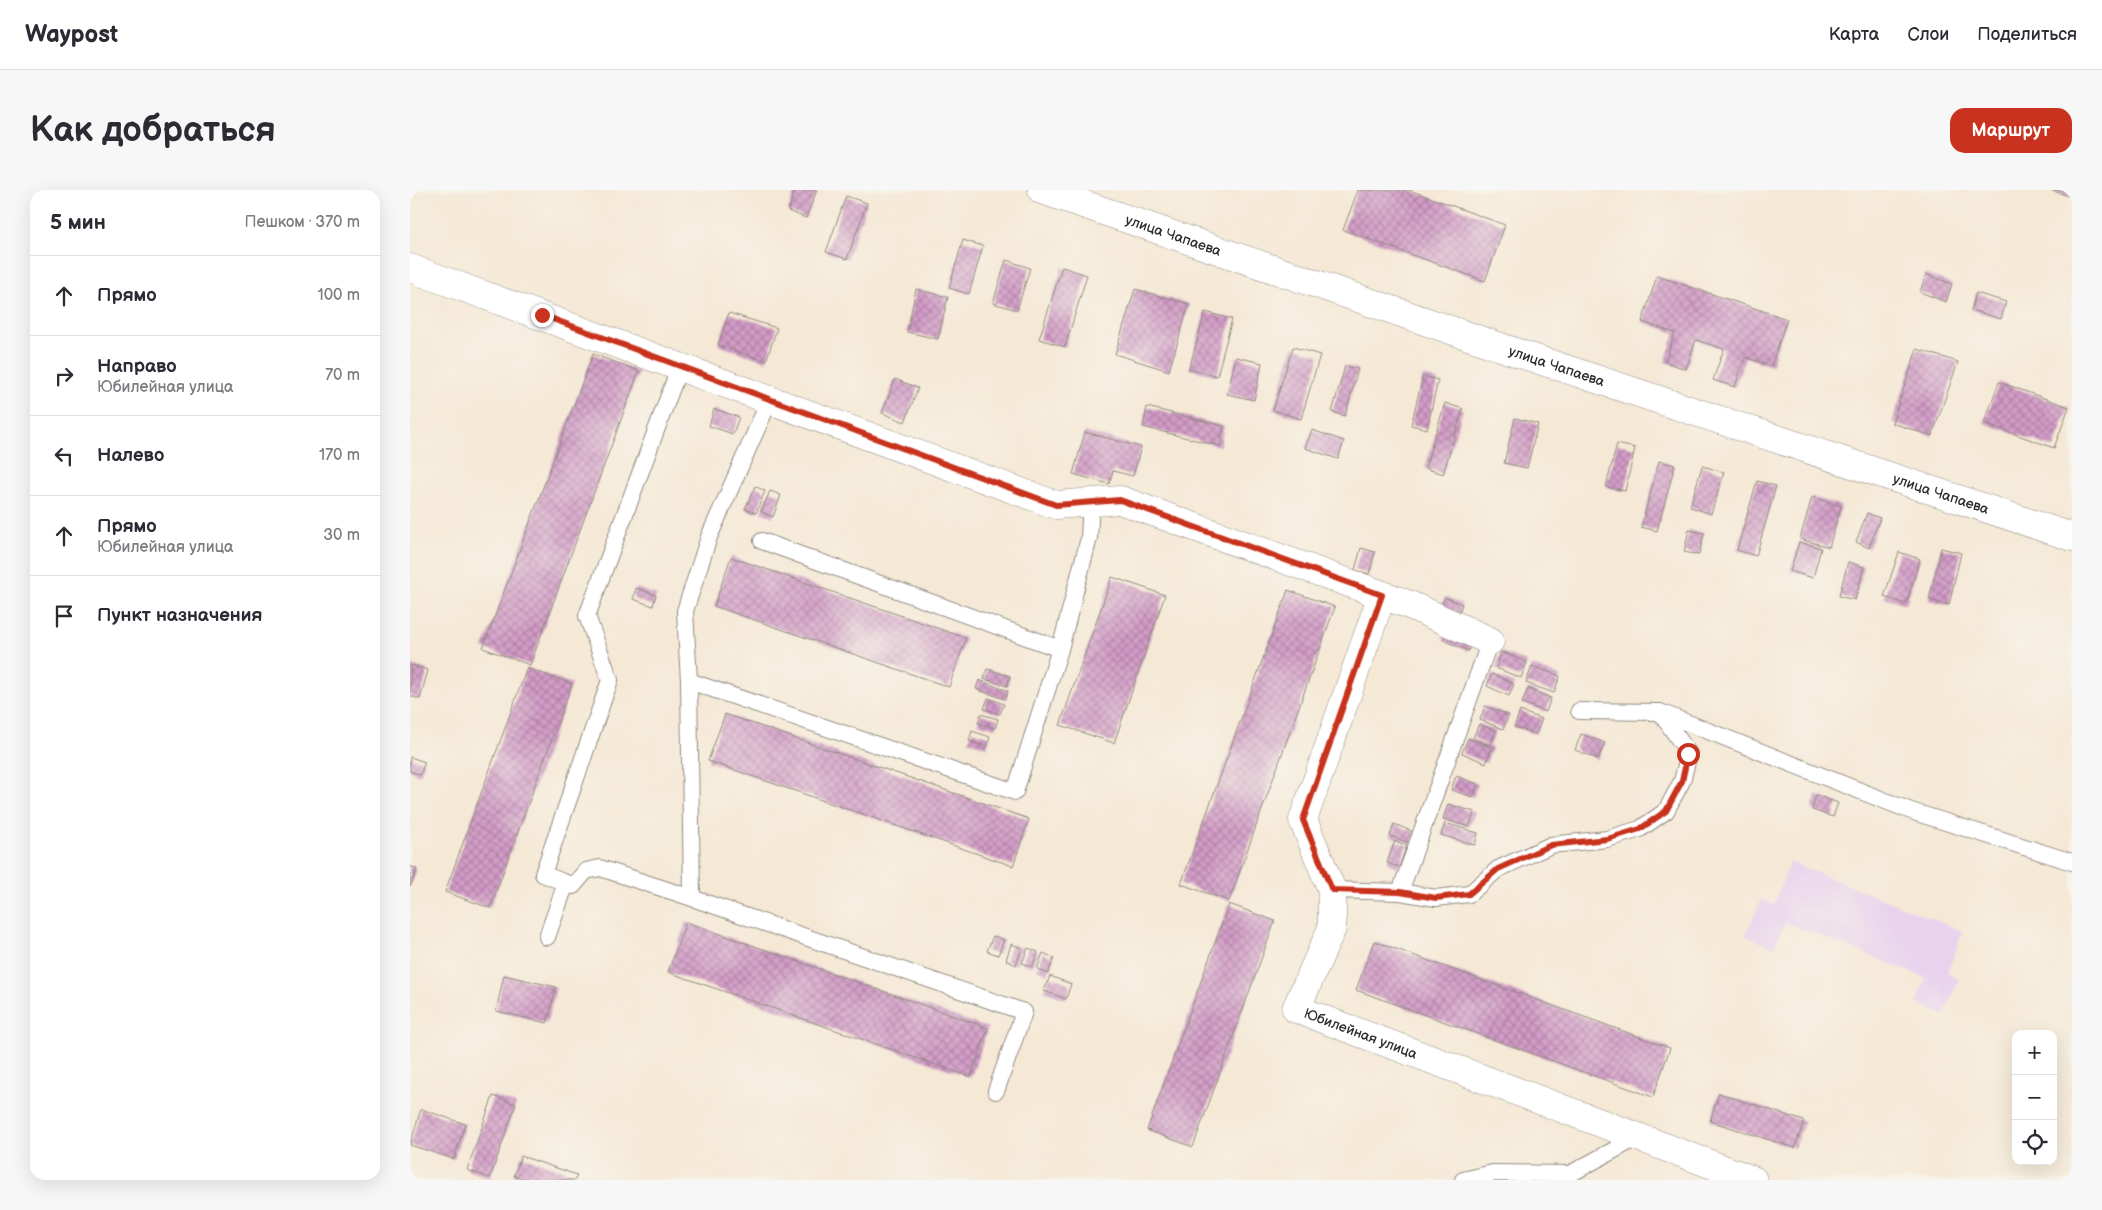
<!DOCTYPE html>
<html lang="ru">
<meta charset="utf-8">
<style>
body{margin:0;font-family:"Balsamiq Sans",sans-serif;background:#f7f7f7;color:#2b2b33}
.controls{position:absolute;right:15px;bottom:15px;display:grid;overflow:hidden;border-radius:10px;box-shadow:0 5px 20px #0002}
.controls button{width:45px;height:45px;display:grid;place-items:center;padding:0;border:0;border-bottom:1px solid #e1e1e2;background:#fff;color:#2b2b33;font:25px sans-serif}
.stop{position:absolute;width:15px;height:15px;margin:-11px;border:4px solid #c8321e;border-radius:50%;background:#fff}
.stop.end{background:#c8321e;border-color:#fff;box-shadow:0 1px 5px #0008}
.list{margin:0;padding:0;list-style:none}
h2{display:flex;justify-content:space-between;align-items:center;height:65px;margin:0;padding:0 20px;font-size:21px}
h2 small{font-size:16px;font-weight:400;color:#7c7c81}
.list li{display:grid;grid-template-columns:32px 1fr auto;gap:15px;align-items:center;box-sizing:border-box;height:80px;padding:0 20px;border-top:1px solid #e1e1e2}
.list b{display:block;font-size:19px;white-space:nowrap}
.list p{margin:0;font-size:16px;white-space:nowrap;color:#7c7c81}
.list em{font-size:16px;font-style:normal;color:#7c7c81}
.icon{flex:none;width:28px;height:28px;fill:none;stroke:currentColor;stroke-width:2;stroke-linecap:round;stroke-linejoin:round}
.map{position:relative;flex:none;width:1662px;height:990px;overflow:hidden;border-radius:15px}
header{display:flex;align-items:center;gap:30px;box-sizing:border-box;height:70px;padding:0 25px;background:#fff;border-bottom:1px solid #e1e1e2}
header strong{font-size:24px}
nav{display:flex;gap:28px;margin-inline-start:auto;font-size:18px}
.intro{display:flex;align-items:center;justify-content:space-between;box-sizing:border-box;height:120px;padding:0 30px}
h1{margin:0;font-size:35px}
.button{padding:12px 22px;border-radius:15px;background:#c8321e;color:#fff;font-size:18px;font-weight:700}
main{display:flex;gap:30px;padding:0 30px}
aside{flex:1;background:#fff;border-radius:15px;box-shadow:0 5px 20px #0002}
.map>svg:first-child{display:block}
</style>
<header>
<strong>Waypost</strong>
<nav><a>Карта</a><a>Слои</a><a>Поделиться</a></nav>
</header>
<div class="intro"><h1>Как добраться</h1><a class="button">Маршрут</a></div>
<main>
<aside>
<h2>5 мин<small>Пешком · 370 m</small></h2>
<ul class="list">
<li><svg class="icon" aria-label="ahead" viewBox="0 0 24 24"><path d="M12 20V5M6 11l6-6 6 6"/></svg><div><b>Прямо</b></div><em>100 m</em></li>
<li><svg class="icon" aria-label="right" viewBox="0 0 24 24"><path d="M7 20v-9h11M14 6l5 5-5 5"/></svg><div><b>Направо</b><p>Юбилейная улица</p></div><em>70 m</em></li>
<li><svg class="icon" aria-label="left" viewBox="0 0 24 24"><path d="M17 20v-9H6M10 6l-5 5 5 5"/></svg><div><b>Налево</b></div><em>170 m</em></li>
<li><svg class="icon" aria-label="ahead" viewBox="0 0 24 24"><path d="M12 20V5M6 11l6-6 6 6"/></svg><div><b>Прямо</b><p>Юбилейная улица</p></div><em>30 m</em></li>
<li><svg class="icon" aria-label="arrive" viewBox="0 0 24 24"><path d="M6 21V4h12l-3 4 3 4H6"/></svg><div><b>Пункт назначения</b></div></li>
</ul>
</aside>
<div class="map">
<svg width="1662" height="990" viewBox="0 0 1662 990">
<defs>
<pattern id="building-cross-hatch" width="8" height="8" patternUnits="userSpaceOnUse" patternTransform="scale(1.25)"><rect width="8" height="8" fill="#d39cc8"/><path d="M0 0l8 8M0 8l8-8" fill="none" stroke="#ab7fa3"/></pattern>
</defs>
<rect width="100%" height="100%" fill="#f7f3e8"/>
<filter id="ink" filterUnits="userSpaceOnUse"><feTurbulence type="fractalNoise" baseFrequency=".02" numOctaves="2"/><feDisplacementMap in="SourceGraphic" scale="10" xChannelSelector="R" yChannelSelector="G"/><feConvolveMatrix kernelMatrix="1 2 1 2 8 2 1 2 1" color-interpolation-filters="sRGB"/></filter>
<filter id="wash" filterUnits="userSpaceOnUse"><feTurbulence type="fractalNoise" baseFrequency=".0096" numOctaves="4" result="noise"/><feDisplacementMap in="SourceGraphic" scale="20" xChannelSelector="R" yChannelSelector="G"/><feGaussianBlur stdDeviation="1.12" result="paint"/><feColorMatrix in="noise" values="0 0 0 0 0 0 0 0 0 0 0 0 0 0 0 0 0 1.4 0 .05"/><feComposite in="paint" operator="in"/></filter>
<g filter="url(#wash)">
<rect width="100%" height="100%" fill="#f5e8d5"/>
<polygon fill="#e8d2ee" points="1380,672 1553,741 1537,783 1549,789 1534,825 1506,813 1516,788 1375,732 1364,758 1336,746 1351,709 1364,714"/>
<g id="blocks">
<g fill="url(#building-cross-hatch)">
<polygon points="385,0 407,0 396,28 378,21"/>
<polygon points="948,0 999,0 1095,35 1075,91 933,40"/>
<polygon points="1640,0 1662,0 1662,7"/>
<polygon points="436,6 457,13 437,69 416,62"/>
<polygon points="553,50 573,56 559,104 539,98"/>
<polygon points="596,70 620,78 607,120 583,113"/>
<polygon points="652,77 677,85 655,157 629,149"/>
<polygon points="1516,84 1542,94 1536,112 1510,102"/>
<polygon points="1247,86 1377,129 1361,176 1335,167 1325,197 1303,190 1314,159 1286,150 1276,179 1255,172 1265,143 1232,132"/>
<polygon points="506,99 538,107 528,149 497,142"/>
<polygon points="725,99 779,114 759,181 705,164"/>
<polygon points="1566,103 1596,112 1591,129 1561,120"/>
<polygon points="795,122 822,129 807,186 779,179"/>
<polygon points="319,123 367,138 356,171 308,155"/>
<polygon points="883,157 910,165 891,229 863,220"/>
<polygon points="1507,159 1548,172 1522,246 1482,233"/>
<polygon points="183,164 229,181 120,475 73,458"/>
<polygon points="826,167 852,173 844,210 817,204"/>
<polygon points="935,176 948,179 935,226 922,222"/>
<polygon points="1013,186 1028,190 1017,239 1001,235"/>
<polygon points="485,189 508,198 495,232 472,223"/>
<polygon points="1589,192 1659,217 1644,258 1574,233"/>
<polygon points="1035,213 1053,219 1033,284 1015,278"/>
<polygon points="737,217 814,236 810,256 733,237"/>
<polygon points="304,219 329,227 323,244 299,236"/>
<polygon points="1105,228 1128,234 1117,278 1094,273"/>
<polygon points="902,240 934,251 928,269 895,258"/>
<polygon points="675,242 731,257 723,286 703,281 699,294 663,284"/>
<polygon points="1207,254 1225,258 1215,301 1196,297"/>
<polygon points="1249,271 1265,275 1247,341 1231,337"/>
<polygon points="1292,276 1314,282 1301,324 1280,317"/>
<polygon points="1347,291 1366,296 1346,366 1327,360"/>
<polygon points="345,296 355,301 346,323 335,319"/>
<polygon points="360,301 371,305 363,327 351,322"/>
<polygon points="1402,307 1431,316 1419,357 1390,349"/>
<polygon points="1457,323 1470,328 1459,358 1446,352"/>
<polygon points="1279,340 1294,343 1289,365 1274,362"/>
<polygon points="1389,352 1411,358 1403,388 1380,381"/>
<polygon points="951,358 965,362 959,384 945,380"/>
<polygon points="1531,358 1551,363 1539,415 1519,410"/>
<polygon points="1489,362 1510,369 1496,414 1474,407"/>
<polygon points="321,367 556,448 539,497 304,416"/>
<polygon points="1438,372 1454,377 1445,410 1429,406"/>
<polygon points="702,387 755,405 704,553 650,535"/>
<polygon points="226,398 246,405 243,416 223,409"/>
<polygon points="878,400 925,417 819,711 771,694"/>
<polygon points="1035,407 1052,414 1047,429 1029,422"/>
<polygon points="1039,437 1064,448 1058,461 1033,450"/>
<polygon points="1091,462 1117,472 1111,488 1086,478"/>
<polygon points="1,475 18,480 10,509 0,506"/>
<polygon points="1122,476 1150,486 1144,503 1116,493"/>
<polygon points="117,478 162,494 80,718 35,702"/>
<polygon points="577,479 600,486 597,496 574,489"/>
<polygon points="1082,484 1104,494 1099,506 1077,496"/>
<polygon points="569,490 598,501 595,509 566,499"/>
<polygon points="1118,499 1141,508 1136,522 1112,513"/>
<polygon points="578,508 594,514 590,524 574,519"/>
<polygon points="1075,516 1099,525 1093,539 1070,530"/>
<polygon points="1110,521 1132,529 1126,544 1104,537"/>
<polygon points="315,524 619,629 603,676 298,571"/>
<polygon points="571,524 588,529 585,538 568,533"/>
<polygon points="1069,534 1086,541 1080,556 1063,548"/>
<polygon points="562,541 580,547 577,557 559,551"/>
<polygon points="1171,544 1195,553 1188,569 1165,560"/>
<polygon points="1058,548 1082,558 1076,573 1052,563"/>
<polygon points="0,567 15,572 10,585 0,581"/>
<polygon points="1046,586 1068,594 1063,607 1041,600"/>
<polygon points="1406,605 1428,613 1423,627 1402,620"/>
<polygon points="1038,614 1065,622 1059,637 1033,629"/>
<polygon points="1035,633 1068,643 1065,655 1031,645"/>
<polygon points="984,634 1006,643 1002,654 980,646"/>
<polygon points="985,651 997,655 989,677 977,673"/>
<polygon points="0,676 7,679 0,697"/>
<polygon points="819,714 865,731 783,957 737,940"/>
<polygon points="276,732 578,838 561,887 258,782"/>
<polygon points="583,746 594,750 588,765 577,761"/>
<polygon points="964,751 1260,858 1243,907 946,800"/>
<polygon points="601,754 612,758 606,775 596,770"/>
<polygon points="618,758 628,762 622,777 612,773"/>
<polygon points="633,763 644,768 638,784 627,779"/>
<polygon points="94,785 146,797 137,833 86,821"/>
<polygon points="640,786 661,794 656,809 634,801"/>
<polygon points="1309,903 1394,931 1385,958 1300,931"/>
<polygon points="83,906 106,914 80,988 57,980"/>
<polygon points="11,919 55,934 44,969 0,955"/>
<polygon points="111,966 167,985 165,990 117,990 104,986"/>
</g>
</g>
</g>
<g filter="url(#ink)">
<use href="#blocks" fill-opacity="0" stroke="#908a80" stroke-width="1"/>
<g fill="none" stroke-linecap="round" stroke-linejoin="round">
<g stroke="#908a80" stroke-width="18">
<g id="lane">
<polyline points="270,176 177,426 200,490 133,684 163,696 176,681 190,678 282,708"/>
<polyline points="352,351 650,459 605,602 279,491 282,708 614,822 586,901"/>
<polyline points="650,459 679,348 681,312"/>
<polyline points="279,491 275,421 299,347 360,209"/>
<polyline points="1169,521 1250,522 1501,621 1662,672"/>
<polyline points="922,700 990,702 1080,451"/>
<polyline points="990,702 1026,708 1059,704 1088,679 1141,655 1197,649 1230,639 1256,621 1272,591 1279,564 1250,522"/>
<polyline points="137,747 156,693"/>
<polyline points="1053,990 1083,983 1160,984 1228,947"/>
</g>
</g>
<g stroke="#908a80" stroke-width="29">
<g id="street">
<path id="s1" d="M632 0 1111 164 1662 347"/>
<polyline points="0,78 646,315 710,310 1000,415 1080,451"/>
<path id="s2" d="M972 405 893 630 922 700V738L886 819 1343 990"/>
</g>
</g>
<use href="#lane" stroke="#fff" stroke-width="16"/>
<use href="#street" stroke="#fff" stroke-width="28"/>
</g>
</g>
<g fill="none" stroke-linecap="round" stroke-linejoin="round" filter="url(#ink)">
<polyline stroke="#c8321e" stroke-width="6" points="132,125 646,315 710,310 972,405 893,630 922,700 990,702 1026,708 1059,704 1088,679 1141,655 1197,649 1230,639 1256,621 1272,591 1278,564"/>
</g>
<g text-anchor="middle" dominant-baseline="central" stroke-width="4" stroke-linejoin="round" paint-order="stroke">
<g font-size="14" fill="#2b2b2b" stroke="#f7f3e8">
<text stroke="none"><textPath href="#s1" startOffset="139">улица Чапаева</textPath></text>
<text stroke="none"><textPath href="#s1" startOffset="544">улица Чапаева</textPath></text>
<text stroke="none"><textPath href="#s1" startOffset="949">улица Чапаева</textPath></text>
<text stroke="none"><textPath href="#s2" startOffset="510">Юбилейная улица</textPath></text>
</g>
</g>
</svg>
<div class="controls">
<button>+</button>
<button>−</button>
<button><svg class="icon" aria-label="locate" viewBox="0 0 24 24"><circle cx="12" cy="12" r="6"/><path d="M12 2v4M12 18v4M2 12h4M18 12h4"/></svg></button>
</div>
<div class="stop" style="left:1278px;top:564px"></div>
<div class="stop end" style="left:132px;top:125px"></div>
</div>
</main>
